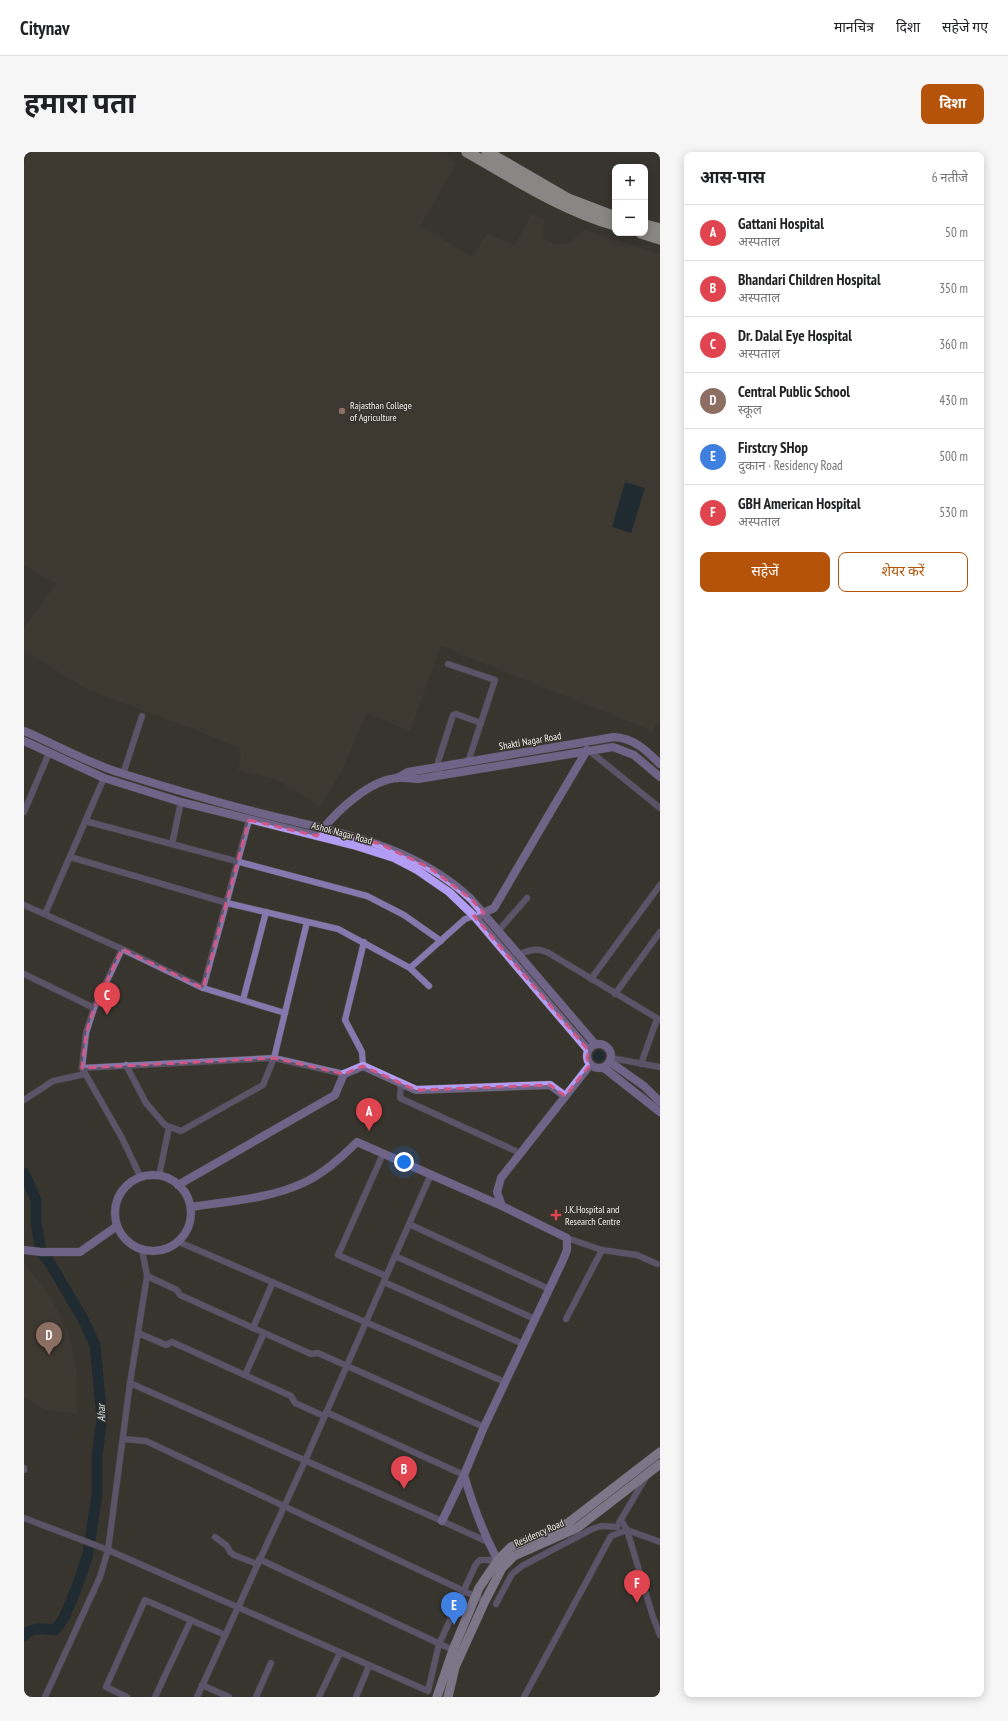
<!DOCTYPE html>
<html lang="hi">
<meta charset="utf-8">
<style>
body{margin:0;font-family:"PT Sans Narrow","Noto Sans Devanagari",sans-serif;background:#f6f6f6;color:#202124}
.controls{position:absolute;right:12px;top:12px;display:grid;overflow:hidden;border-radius:8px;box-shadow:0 2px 10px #0003}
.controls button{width:36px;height:36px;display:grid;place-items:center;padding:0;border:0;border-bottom:1px solid #e0e0e0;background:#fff;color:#202124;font:20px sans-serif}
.you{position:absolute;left:380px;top:1010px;width:14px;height:14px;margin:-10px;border:3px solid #fff;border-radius:50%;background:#1a73e8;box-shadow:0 0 0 6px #1a73e833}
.badge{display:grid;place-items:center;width:26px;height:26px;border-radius:50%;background:#b45309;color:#fff;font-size:13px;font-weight:700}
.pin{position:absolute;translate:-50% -33px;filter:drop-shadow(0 1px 2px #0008)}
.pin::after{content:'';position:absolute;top:21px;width:14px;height:12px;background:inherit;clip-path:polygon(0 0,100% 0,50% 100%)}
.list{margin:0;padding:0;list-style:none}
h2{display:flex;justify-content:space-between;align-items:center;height:52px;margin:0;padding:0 16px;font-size:17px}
h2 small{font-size:13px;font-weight:400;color:#757577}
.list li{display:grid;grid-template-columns:26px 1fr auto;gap:12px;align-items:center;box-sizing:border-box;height:56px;padding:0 16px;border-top:1px solid #e0e0e0}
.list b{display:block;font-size:15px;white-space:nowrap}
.list p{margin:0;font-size:13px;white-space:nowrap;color:#757577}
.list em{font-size:13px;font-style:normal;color:#757577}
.actions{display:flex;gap:8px;padding:12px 16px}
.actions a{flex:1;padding:9px 0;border:1px solid #b45309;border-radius:8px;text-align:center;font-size:14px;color:#b45309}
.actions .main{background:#b45309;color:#fff}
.map{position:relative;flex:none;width:636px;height:1545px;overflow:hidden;border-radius:8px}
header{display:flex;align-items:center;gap:24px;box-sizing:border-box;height:56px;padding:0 20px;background:#fff;border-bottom:1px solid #e0e0e0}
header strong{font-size:19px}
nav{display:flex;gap:22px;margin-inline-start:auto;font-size:14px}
.intro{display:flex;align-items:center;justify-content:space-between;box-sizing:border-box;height:96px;padding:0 24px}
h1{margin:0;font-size:28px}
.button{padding:10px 18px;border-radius:8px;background:#b45309;color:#fff;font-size:14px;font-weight:700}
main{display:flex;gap:24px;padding:0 24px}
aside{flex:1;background:#fff;border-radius:8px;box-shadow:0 2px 10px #0003}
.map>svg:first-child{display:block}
</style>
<header>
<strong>Citynav</strong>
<nav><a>मानचित्र</a><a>दिशा</a><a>सहेजे गए</a></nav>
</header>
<div class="intro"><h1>हमारा पता</h1><a class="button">दिशा</a></div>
<main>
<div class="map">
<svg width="636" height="1545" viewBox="0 0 636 1545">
<rect width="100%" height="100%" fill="#38352f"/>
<g fill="#433c31">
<polygon points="6,0 415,0 433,11 396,74 449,105 463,81 490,94 508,62 521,67 519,81 521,87 532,93 545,91 560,78 636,102 636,566 628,579 417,494 386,579 343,561 316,622 296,655 254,628 214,618 217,605 215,596 187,584 62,537 0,498 0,475 32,432 0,413 0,12"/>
<polygon points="0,1111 27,1145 46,1185 53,1221 53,1262 22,1258 0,1245"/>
</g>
<g fill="#032133">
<polygon points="601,330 621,336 607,381 588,375"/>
<circle cx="575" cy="904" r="6"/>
</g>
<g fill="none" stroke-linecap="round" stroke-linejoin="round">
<path stroke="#032133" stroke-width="11" d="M0 1021 12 1048V1070L17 1100 26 1111 59 1167 71 1193 78 1266 73 1304V1342L64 1402 53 1435 40 1466 31 1478C20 1477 8 1474 0 1484"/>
<g stroke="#55524d" stroke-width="7">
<g id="street">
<polyline points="424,512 471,528 444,610"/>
<polyline points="563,597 636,656"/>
<polyline points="415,619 414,610 429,563 432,562 457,571"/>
<polyline points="99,622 118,564"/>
<polyline points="0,660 25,601"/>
<polyline points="225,668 179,836 98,797 70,856 62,881 58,916 250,906 320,922"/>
<polyline points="61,669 343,744 380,763 417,789"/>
<polyline points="148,692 157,650"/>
<polyline points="46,705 203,751 314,777 386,816 441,767 450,764"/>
<polyline points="0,753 98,797"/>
<polyline points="21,762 80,626"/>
<polyline points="475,778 503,746"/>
<path d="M496 802C506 798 512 796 523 800L636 868"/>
<polyline points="386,816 405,834"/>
<polyline points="0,822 70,856"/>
<polyline points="567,827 636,733"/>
<polyline points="179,836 261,861"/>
<polyline points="591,842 636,780"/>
<polyline points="219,848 242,760"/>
<polyline points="587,906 636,915"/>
<polyline points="617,912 633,867"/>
<polyline points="102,913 122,951 141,973 157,979 239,933 250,906 283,770"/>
<polyline points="339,914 338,900 321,868 340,790"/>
<polyline points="58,916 98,986 117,1026"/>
<polyline points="377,931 376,946 496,1001"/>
<polyline points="0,948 29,929 61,922"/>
<polyline points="359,1002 314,1103 362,1124"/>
<polyline points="135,1024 145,975"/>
<polyline points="385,1072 525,1137"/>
<polyline points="155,1090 481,1230"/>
<polyline points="578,1098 613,1103 633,1112"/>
<polyline points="371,1104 511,1167"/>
<polyline points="123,1124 153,1138 156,1143 287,1202 294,1201 460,1275"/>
<polyline points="360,1130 499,1192"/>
<polyline points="542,1167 578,1098 543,1086"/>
<polyline points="229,1176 249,1130"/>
<polyline points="114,1181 142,1193 148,1190 267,1244 271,1251 300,1264"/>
<polyline points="221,1223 240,1181"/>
<polyline points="106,1231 418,1369 466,1391"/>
<polyline points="302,1260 440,1323"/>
<polyline points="99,1287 122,1289 461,1449"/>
<polyline points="0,1316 0,1318"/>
<polyline points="0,1366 84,1398 404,1539 415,1492 452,1412 456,1408 474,1408"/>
<polyline points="597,1368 603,1378 629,1465 636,1483"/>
<polyline points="595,1371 622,1325"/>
<polyline points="191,1385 203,1394 206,1400 210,1403 233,1412"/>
<polyline points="235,1407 431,1499"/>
<polyline points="472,1452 488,1422 498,1414 568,1377 577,1374 593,1375"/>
<polyline points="178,1533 205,1545"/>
<polyline points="21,1545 76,1425 84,1398 106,1231 123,1124 118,1097"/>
<polyline points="103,1545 82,1535 121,1448 201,1483"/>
<polyline points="131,1545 167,1468"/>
<polyline points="173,1545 281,1309 407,1022"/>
<polyline points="232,1545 247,1511"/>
<polyline points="295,1545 316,1501"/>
<polyline points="332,1545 345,1514"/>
<polyline points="500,1545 587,1384 603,1378 636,1390"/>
</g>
</g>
<g stroke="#55524d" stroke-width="9">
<g id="secondary">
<path d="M0 579C33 593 65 612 100 622 142 635 185 648 228 659 305 679 387 690 447 747L571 892"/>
<polyline points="0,589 80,626 157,650 329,693 370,706 393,718 425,740 450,764 564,898"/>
<path d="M373 626 384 620 590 585C610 586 623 599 636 612"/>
<path d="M298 678C314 658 346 628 373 626 380 625 387 627 394 627L589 595 610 603 636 625"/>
<polyline points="457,762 470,756 563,598"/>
<circle cx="575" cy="904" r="12"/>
<polyline points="586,910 620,934 636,950"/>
<polyline points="580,916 636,960"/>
<circle cx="129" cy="1061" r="38"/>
<polyline points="154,1033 311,943 320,922 339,914 392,938 526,933 541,944"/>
<path d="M167 1055C204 1049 245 1047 279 1031 297 1023 319 1004 333 990L478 1054"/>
<polyline points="0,1098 17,1100 56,1100 93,1074"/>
<polyline points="418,1369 440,1323"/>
<path d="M477 1414C461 1386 449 1354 440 1323L460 1275 539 1108 543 1098V1086L478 1054 473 1040 477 1026 566 913"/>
</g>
</g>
<g stroke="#55524d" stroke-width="10">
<g id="primary">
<polyline points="413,1545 429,1498 455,1436 474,1408 487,1395 544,1371 636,1300"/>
<polyline points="424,1545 431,1515 461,1449 478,1416 490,1404 553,1376 636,1312"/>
</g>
</g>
<g stroke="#55524d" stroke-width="12">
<g id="highway">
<path d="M443 0C491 27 538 58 591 73"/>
<polyline points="463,0 544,47 591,65"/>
<polyline points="621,73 636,77"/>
<polyline points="617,81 636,87"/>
</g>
</g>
<use href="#street" stroke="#8578ae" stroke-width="6"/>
<use href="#secondary" stroke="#b39cf3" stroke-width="8"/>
<use href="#primary" stroke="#d0c6f3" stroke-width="9"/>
<use href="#highway" stroke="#ebebeb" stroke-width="11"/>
</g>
<path d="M0 0H636V1545H0ZM225 668 293 684 299 676 356 692 406 716 447 747 460 761 450 764 564 898 563 907 566 913 541 944 526 933 392 938 339 914 320 922 250 906 58 916 62 881 70 856 98 797 179 836Z" fill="#38352f" fill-opacity=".55" fill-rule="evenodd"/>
<path fill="none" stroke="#d05886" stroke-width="3" stroke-dasharray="8 5" stroke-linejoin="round" d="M225 668 293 684 299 676 356 692 406 716 447 747 460 761 450 764 564 898 563 907 566 913 541 944 526 933 392 938 339 914 320 922 250 906 58 916 62 881 70 856 98 797 179 836Z"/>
<circle fill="#8d6e63" stroke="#38352f" stroke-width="1.5" cx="318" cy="259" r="4"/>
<path fill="#e0444e" stroke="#38352f" stroke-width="1.5" d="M530 1057h4v4h4v4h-4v4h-4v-4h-4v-4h4z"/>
<g text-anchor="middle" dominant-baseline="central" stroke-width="3" stroke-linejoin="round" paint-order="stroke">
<g font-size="10" fill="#efede9" stroke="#38352f" text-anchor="start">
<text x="326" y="253">Rajasthan College<tspan x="326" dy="12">of Agriculture</tspan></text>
<text x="541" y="1057">J.K.Hospital and<tspan x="541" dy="12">Research Centre</tspan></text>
</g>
<g font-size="10" fill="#efede9" stroke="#38352f">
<text transform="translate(506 589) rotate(-10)">Shakti Nagar Road</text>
<text transform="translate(318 681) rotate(15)">Ashok Nagar Road</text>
<text transform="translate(515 1381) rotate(-24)">Residency Road</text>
</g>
<g font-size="11" font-style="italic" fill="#cfe4f4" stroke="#38352f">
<text transform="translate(77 1261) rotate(-91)">Ahar</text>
</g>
</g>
</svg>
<div class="controls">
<button>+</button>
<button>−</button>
</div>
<div class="you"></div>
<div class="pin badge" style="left:345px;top:979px;background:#e0444e">A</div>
<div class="pin badge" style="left:380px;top:1337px;background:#e0444e">B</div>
<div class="pin badge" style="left:83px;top:863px;background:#e0444e">C</div>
<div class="pin badge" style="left:25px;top:1203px;background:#8d6e63">D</div>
<div class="pin badge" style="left:430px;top:1473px;background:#3f7fe0">E</div>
<div class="pin badge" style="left:613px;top:1451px;background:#e0444e">F</div>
</div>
<aside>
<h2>आस-पास<small>6 नतीजे</small></h2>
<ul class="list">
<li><span class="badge" style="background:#e0444e">A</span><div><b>Gattani Hospital</b><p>अस्पताल</p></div><em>50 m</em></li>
<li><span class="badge" style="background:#e0444e">B</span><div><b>Bhandari Children Hospital</b><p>अस्पताल</p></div><em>350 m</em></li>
<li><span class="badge" style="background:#e0444e">C</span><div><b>Dr. Dalal Eye Hospital</b><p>अस्पताल</p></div><em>360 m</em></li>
<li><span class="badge" style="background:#8d6e63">D</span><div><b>Central Public School</b><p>स्कूल</p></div><em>430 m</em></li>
<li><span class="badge" style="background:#3f7fe0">E</span><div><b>Firstcry SHop</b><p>दुकान · Residency Road</p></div><em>500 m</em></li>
<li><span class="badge" style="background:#e0444e">F</span><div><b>GBH American Hospital</b><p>अस्पताल</p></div><em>530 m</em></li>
</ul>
<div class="actions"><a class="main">सहेजें</a><a>शेयर करें</a></div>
</aside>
</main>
